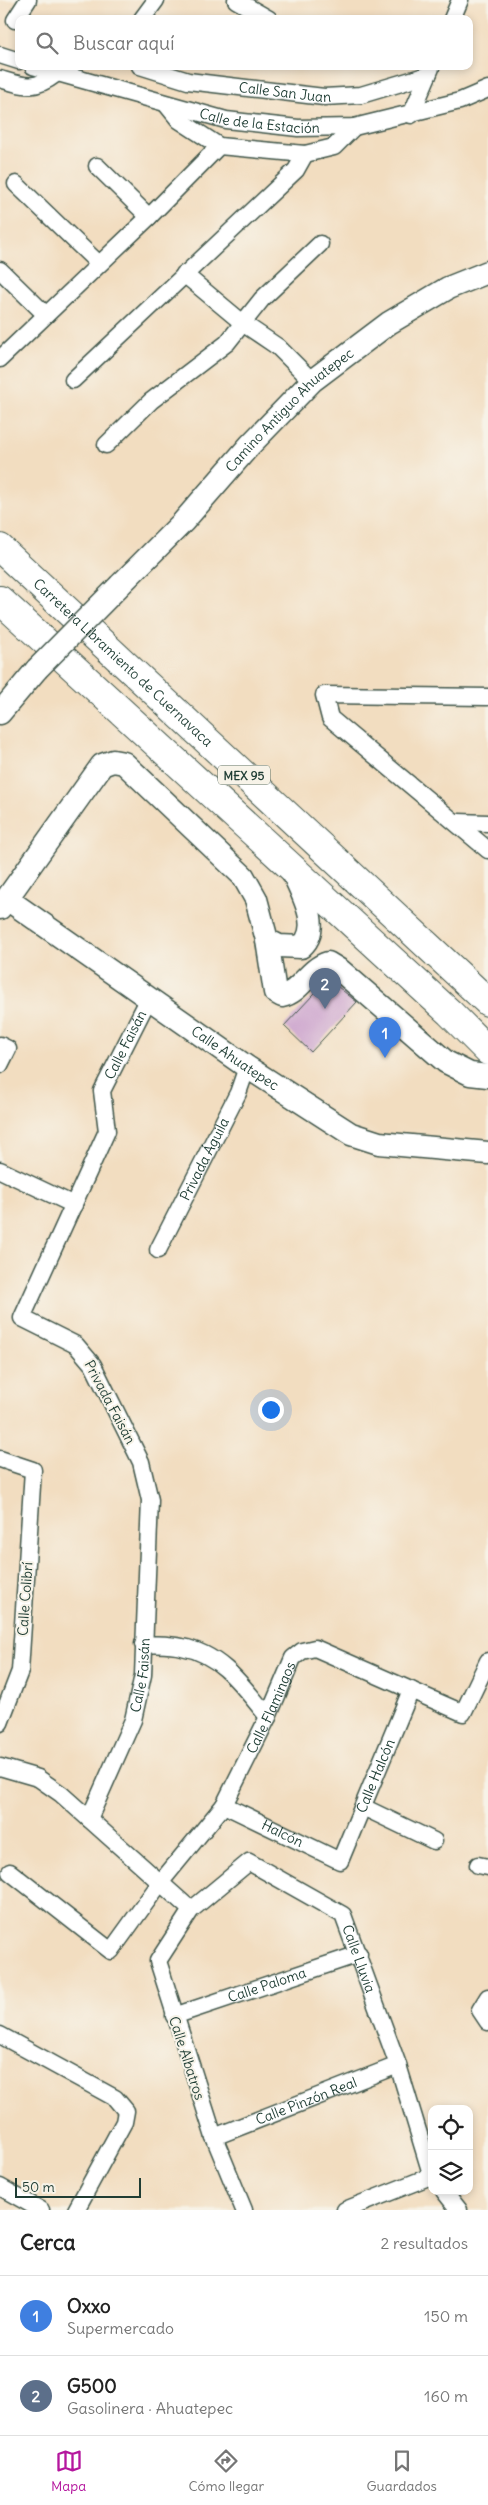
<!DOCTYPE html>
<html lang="es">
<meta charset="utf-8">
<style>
body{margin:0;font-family:Delius,sans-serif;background:#f2f2f2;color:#222}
.controls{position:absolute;right:15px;bottom:15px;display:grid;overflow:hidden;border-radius:10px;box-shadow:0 2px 8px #0003}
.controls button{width:45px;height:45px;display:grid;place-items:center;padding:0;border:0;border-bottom:1px solid #e0e0e0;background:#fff;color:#222;font:25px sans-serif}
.scale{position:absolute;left:15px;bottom:12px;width:126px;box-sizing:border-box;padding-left:5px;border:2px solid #1f3d34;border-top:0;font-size:14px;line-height:18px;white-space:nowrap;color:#1f3d34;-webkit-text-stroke:4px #f7f3e8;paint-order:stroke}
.you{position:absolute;left:270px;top:1409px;width:18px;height:18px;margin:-12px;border:4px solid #fff;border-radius:50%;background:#1a73e8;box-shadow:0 0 0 8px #1a73e833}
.badge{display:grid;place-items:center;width:32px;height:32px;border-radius:50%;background:#b5179e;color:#fff;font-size:16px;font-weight:700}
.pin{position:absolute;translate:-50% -41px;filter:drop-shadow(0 1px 2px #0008)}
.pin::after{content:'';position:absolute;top:26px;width:18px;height:15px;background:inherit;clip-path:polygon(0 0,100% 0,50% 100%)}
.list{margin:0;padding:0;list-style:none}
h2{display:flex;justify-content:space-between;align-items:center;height:65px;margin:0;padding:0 20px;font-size:21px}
h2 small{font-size:16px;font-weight:400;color:#767676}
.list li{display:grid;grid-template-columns:32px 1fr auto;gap:15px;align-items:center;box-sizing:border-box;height:80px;padding:0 20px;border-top:1px solid #e0e0e0}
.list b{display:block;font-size:19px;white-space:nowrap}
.list p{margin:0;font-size:16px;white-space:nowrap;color:#767676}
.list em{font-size:16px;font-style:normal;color:#767676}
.icon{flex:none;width:28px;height:28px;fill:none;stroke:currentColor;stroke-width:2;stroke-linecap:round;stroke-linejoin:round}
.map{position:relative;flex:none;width:488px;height:2210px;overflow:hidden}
.search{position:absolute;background:#fff;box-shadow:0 2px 8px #0003;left:15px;right:15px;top:15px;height:55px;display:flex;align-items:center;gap:12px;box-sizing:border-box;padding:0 18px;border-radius:10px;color:#767676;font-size:19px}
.sheet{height:225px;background:#fff}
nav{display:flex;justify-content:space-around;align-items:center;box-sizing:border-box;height:70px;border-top:1px solid #e0e0e0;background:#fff;font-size:14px;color:#767676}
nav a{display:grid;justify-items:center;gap:2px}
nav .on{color:#b5179e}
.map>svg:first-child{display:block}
</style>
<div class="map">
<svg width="488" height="2210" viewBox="0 0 488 2210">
<rect width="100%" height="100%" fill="#f7f3e8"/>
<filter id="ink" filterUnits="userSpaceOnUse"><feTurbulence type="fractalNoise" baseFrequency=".02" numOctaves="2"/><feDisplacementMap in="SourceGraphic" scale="10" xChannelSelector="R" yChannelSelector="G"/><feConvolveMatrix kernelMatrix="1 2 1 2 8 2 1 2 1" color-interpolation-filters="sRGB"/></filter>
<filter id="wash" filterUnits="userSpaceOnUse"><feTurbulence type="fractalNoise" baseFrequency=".0096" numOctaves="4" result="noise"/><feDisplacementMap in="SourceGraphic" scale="20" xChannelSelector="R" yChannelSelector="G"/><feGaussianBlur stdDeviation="1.12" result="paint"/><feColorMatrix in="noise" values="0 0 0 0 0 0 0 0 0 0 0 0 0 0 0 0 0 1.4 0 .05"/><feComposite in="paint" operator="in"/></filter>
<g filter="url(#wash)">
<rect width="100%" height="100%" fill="#f2ddc0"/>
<g id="blocks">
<polygon fill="#d0abd0" points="328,979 357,1002 311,1052 284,1026"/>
</g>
</g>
<g filter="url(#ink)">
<use href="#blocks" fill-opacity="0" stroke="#3f5549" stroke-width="1"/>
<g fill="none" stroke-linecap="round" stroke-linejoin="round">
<g stroke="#3f5549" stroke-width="19">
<g id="street">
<polyline points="236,0 269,19"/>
<polyline points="142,19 156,0"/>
<polyline points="452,19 460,0"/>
<polyline points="15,20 28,0"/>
<polyline points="0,55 19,61"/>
<path id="s1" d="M33 66 226 120 298 128 354 127 460 101 488 89"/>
<path id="s2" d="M140 66 188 81 324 97 361 95 428 75"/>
<path d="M0 79C24 86 34 91 56 74"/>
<polyline points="166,104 179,120 219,146 305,154 334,147 354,127"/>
<polyline points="411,115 431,68"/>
<polyline points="97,166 149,217"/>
<polyline points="16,184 99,264"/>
<polyline points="0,270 46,315"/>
<polyline points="184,274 244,324 278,347 312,381"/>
<polyline points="0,359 149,217 219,146"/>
<polyline points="73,380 296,170 305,154"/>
<polyline points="106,445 151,401 227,343 262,299 320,244"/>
<polyline points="488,697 324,695 330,718 488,850"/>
<polyline points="458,822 488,823"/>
<polyline points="0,1045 8,1049 0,1065"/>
<polyline points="0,1170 74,1205"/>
<path id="s3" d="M158 1250 238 1093 247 1067"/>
<polyline points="0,1459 33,1470 20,1671 0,1723"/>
<path d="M143 1644C156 1645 170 1644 182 1647 222 1654 244 1688 268 1717"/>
<polyline points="0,1767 38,1778 61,1794 191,1910"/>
<path id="s4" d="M224 1805 340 1861 411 1690"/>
<polyline points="363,1807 434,1841"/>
<path id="s5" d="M89 1819 133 1720 143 1675 150 1500 141 1462 93 1365 76 1345 22 1318 107 1131 102 1091 149 998"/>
<polyline points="478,1865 488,1867"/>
<path id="s6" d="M10 1872 111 1951 160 1883 224 1805 268 1717 293 1658 302 1651 315 1648 463 1713 488 1661"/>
<polyline points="488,1997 480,2010 488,2022"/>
<path id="s7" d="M174 2016 359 1954"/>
<polyline points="0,2035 115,2098 126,2111 124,2122 76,2210"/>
<path id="s8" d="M214 2137 398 2065"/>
<polyline points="0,2187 41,2210"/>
<polyline points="444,2191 459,2210"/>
<path id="s9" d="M244 2210 214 2137 158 1961 191 1910 249 1862 343 1915 398 2065 432 2177"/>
<polyline points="345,2210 431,2176"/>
</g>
</g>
<g stroke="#3f5549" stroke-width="25">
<g id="secondary">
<path id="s10" d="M120 585 183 522 250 445 312 381 389 323 448 288 488 272"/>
<polyline points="0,713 37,669"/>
<path id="s11" d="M7 899 247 1067 351 1134 379 1143 488 1153"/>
<path d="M0 908 102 765 113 761 124 763 243 876 256 899 267 940 275 992 282 996C301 992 308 969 328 963L341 971 446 1062 470 1074 488 1076"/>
<path d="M267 940 279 946 301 947C324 927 300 891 291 868"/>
</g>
</g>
<g stroke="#3f5549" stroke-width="30">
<g id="highway">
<path id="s12" d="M0 548 488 1002"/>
<polyline points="0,600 450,1013 488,1051"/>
</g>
</g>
<use href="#street" stroke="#fff" stroke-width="16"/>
<use href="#secondary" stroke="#fff" stroke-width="22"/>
<use href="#highway" stroke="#fff" stroke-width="28"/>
<g stroke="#3f5549" stroke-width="25" stroke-linecap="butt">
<polyline id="secondary-bridge" points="37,669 120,585"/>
</g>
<use href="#secondary-bridge" stroke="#fff" stroke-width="22"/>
</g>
</g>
<g text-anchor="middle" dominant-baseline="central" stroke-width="4" stroke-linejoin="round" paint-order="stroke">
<rect fill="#f7f3e8" stroke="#60746a" stroke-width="1" x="218" y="765.5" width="52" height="19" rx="4"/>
<g font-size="12" font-weight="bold" fill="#1f3d34">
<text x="244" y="775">MEX 95</text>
</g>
<g font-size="14" fill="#1f3d34" stroke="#f7f3e8">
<text stroke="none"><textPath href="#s2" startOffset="148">Calle San Juan</textPath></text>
<text stroke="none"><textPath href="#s1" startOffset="234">Calle de la Estación</textPath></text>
<text stroke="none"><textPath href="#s10" startOffset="244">Camino Antiguo Ahuatepec</textPath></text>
<text stroke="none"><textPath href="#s12" startOffset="168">Carretera Libramiento de Cuernavaca</textPath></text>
<text stroke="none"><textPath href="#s5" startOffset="861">Calle Faisán</textPath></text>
<text stroke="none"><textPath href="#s11" startOffset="278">Calle Ahuatepec</textPath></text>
<text stroke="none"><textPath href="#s3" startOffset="102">Privada Águila</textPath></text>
<text transform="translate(110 1402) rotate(62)">Privada Faisán</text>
<text transform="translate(25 1599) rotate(-86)">Calle Colibrí</text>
<text stroke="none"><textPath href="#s5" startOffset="154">Calle Faisán</textPath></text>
<text stroke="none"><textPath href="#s6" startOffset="421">Calle Flamingos</textPath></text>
<text stroke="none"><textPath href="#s4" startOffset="221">Calle Halcón</textPath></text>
<text stroke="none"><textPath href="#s4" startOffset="65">Halcón</textPath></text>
<text stroke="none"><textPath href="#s9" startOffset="554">Calle Lluvia</textPath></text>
<text stroke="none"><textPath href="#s7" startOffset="98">Calle Paloma</textPath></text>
<text transform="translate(187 2058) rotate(72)">Calle Albatros</text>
<text stroke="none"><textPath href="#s8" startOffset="99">Calle Pinzón Real</textPath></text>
</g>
</g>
</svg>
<div class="controls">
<button><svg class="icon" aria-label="locate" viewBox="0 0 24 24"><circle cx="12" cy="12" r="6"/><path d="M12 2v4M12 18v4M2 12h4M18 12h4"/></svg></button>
<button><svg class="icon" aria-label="layers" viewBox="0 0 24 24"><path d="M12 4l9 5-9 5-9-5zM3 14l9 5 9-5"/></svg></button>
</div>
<div class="scale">50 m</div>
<div class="you"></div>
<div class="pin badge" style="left:385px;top:1058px;background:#3f7fe0">1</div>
<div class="pin badge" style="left:325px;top:1009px;background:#5c6f8a">2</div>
<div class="search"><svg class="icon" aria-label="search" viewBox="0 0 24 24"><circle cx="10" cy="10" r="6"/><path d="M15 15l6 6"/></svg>Buscar aquí</div>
</div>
<section class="sheet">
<h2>Cerca<small>2 resultados</small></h2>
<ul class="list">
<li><span class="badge" style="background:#3f7fe0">1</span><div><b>Oxxo</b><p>Supermercado</p></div><em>150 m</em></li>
<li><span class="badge" style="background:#5c6f8a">2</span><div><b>G500</b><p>Gasolinera · Ahuatepec</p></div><em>160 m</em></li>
</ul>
</section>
<nav>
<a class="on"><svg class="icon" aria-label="map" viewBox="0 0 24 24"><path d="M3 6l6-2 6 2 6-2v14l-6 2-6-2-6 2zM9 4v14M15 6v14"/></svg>Mapa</a>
<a><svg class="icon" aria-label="directions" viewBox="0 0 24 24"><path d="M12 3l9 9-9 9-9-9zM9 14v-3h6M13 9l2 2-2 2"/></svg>Cómo llegar</a>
<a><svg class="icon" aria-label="saved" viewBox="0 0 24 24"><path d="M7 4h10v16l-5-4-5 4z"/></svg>Guardados</a>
</nav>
